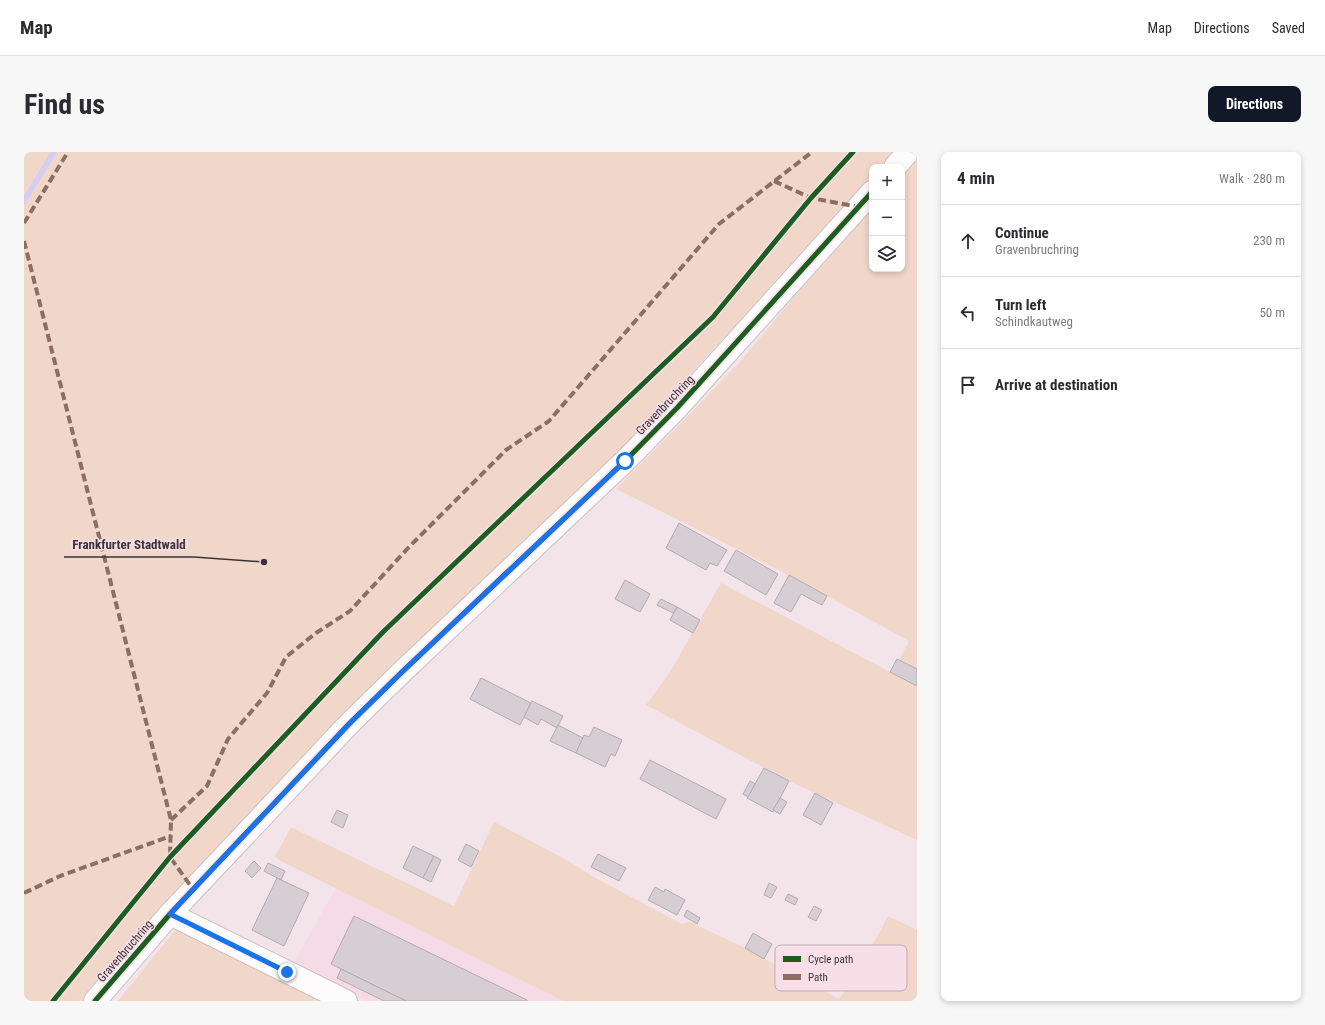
<!DOCTYPE html>
<meta charset="utf-8">
<style>
body{margin:0;font-family:"Roboto Condensed",sans-serif;background:#f7f7f7;color:#2b2b33}
.controls{position:absolute;right:12px;top:12px;display:grid;overflow:hidden;border-radius:8px;box-shadow:0 2px 6px #0003}
.controls button{width:36px;height:36px;display:grid;place-items:center;padding:0;border:0;border-bottom:1px solid #e1e1e2;background:#fff;color:#2b2b33;font:20px sans-serif}
.stop{position:absolute;width:12px;height:12px;margin:-9px;border:3px solid #1a73e8;border-radius:50%;background:#fff}
.stop.end{background:#1a73e8;border-color:#fff;box-shadow:0 1px 4px #0008}
.list{margin:0;padding:0;list-style:none}
h2{display:flex;justify-content:space-between;align-items:center;height:52px;margin:0;padding:0 16px;font-size:17px}
h2 small{font-size:13px;font-weight:400;color:#7c7c81}
.list li{display:grid;grid-template-columns:26px 1fr auto;gap:12px;align-items:center;box-sizing:border-box;height:72px;padding:0 16px;border-top:1px solid #e1e1e2}
.list b{display:block;font-size:15px;white-space:nowrap}
.list p{margin:0;font-size:13px;white-space:nowrap;color:#7c7c81}
.list em{font-size:13px;font-style:normal;color:#7c7c81}
.icon{flex:none;width:22px;height:22px;fill:none;stroke:currentColor;stroke-width:2;stroke-linecap:round;stroke-linejoin:round}
.map{position:relative;flex:none;width:893px;height:849px;overflow:hidden;border-radius:8px}
header{display:flex;align-items:center;gap:24px;box-sizing:border-box;height:56px;padding:0 20px;background:#fff;border-bottom:1px solid #e1e1e2}
header strong{font-size:19px}
nav{display:flex;gap:22px;margin-inline-start:auto;font-size:14px}
.intro{display:flex;align-items:center;justify-content:space-between;box-sizing:border-box;height:96px;padding:0 24px}
h1{margin:0;font-size:28px}
.button{padding:10px 18px;border-radius:8px;background:#111827;color:#fff;font-size:14px;font-weight:700}
main{display:flex;gap:24px;padding:0 24px}
aside{flex:1;background:#fff;border-radius:8px;box-shadow:0 2px 6px #0003}
.map>svg:first-child{display:block}
</style>
<header>
<strong>Map</strong>
<nav><a>Map</a><a>Directions</a><a>Saved</a></nav>
</header>
<div class="intro"><h1>Find us</h1><a class="button">Directions</a></div>
<main>
<div class="map">
<svg width="893" height="849" viewBox="0 0 893 849">
<rect width="100%" height="100%" fill="#f2e4e9"/>
<polygon fill="#f4dbe5" points="312,736 539,849 343,849 269,812"/>
<g fill="#f0d7ca">
<polygon points="0,0 869,0 855,15 848,15 848,23 590,306 161,734 58,849 0,849"/>
<polygon points="893,3 893,688 765,629 622,553 645,522 697,431 866,520 873,507 875,508 885,489 765,423 592,337 657,271 716,210 764,152 824,84 848,54 848,117 878,117 878,20"/>
<polygon points="470,670 543,708 568,724 658,772 666,770 721,796 815,847 838,813 864,764 893,778 893,849 539,849 257,709 251,705 267,675 430,754"/>
<polygon points="152,777 177,790 306,849 94,849"/>
</g>
<g fill="none" stroke-linecap="round" stroke-linejoin="round">
<polyline stroke="#d5cdf2" stroke-width="5.5" points="0,49 30,0"/>
</g>
<g fill="#d7ced4" stroke="#b4abb0">
<polygon points="655,371 703,398 693,414 686,411 682,418 642,396"/>
<polygon points="712,398 754,422 742,443 700,419"/>
<polygon points="765,423 803,444 798,453 777,442 767,460 750,451"/>
<polygon points="601,428 626,442 616,460 591,447"/>
<polygon points="637,447 653,455 649,461 633,453"/>
<polygon points="653,455 676,468 669,481 646,468"/>
<polygon points="873,507 893,517 893,534 866,520"/>
<polygon points="457,526 507,551 496,573 446,547"/>
<polygon points="508,549 539,564 533,576 517,567 514,573 500,565"/>
<polygon points="534,573 559,586 552,601 526,589"/>
<polygon points="570,575 598,588 591,604 587,602 581,615 552,601 560,583 565,585"/>
<polygon points="626,608 702,647 692,667 616,627"/>
<polygon points="740,616 765,629 749,660 723,646"/>
<polygon points="726,629 731,632 724,645 719,642"/>
<polygon points="791,641 809,651 797,673 779,663"/>
<polygon points="756,646 763,650 756,662 749,658"/>
<polygon points="313,658 324,663 319,676 307,670"/>
<polygon points="442,692 455,699 447,715 434,708"/>
<polygon points="389,694 410,704 399,726 379,716"/>
<polygon points="574,702 602,716 595,729 567,715"/>
<polygon points="410,704 417,708 407,730 399,726"/>
<polygon points="230,709 237,716 228,726 221,719"/>
<polygon points="244,711 261,719 257,728 240,719"/>
<polygon points="253,726 285,741 260,794 228,778"/>
<polygon points="745,731 753,735 747,746 740,743"/>
<polygon points="631,735 640,740 641,737 661,748 653,763 624,748"/>
<polygon points="764,742 774,747 771,753 761,748"/>
<polygon points="790,754 798,758 792,769 784,765"/>
<polygon points="663,758 676,766 673,772 660,764"/>
<polygon points="330,764 503,848 503,849 382,849 307,812"/>
<polygon points="729,781 748,792 740,807 721,796"/>
<polygon points="317,817 382,849 360,849 313,826"/>
</g>
<g fill="none" stroke-linecap="round" stroke-linejoin="round">
<g stroke="#ccc1c5" stroke-width="24">
<polyline id="minor" points="146,762 322,849"/>
</g>
<g stroke="#ccc1c5" stroke-width="24">
<g id="tertiary">
<polyline points="871,15 884,0"/>
<polyline points="71,849 146,762 325,572 378,520 601,309 653,256 848,40"/>
</g>
</g>
<use href="#minor" stroke="#fdfbfc" stroke-width="22"/>
<use href="#tertiary" stroke="#fdfbfc" stroke-width="22"/>
<g stroke="#8d6e63" stroke-width="4" stroke-dasharray="8 4" stroke-linecap="butt">
<polyline points="750,29 787,46 835,55"/>
<polyline points="0,71 44,0"/>
<polyline points="0,89 147,668 146,705 169,737"/>
<polyline points="147,668 183,634 204,587 243,541 262,505 292,481 326,459 385,395 482,298 525,269 695,72 788,0"/>
<polyline points="0,741 36,724 147,684"/>
</g>
<g stroke="#f8dee7" stroke-width="8">
<g id="cycleway">
<polyline points="29,849 146,705 359,480 689,165 787,46 829,0"/>
<polyline points="71,849 146,762 325,572 378,520 601,309 653,256 848,40"/>
</g>
</g>
<use href="#cycleway" stroke="#1b5e20" stroke-width="5"/>
</g>
<g fill="none" stroke-linecap="round" stroke-linejoin="round">
<polyline stroke="#1a73e8" stroke-width="5" points="263,820 146,762 325,572 378,520 601,309"/>
</g>
<g text-anchor="middle" dominant-baseline="central" stroke-width="3" stroke-linejoin="round" paint-order="stroke">
<g font-size="12" fill="#3c3336" stroke="#f8dee7">
<text transform="translate(641 253) rotate(-46)">Gravenbruchring</text>
<text transform="translate(101 799) rotate(-49)">Gravenbruchring</text>
</g>
</g>
<rect x="751" y="793" width="132" height="46" rx="6" fill="#f8dee7" stroke="#c0abb2" stroke-width="1"/>
<rect x="759" y="804" width="18" height="6" fill="#1b5e20"/>
<rect x="759" y="822" width="18" height="6" fill="#8d6e63"/>
<g font-size="11" fill="#3c3336">
<text x="784" y="811">Cycle path</text>
<text x="784" y="829">Path</text>
</g>
<path fill="none" stroke="#3c3336" stroke-width="1.5" d="M240 410L170 405H40"/>
<circle fill="#3c3336" stroke="#f8dee7" stroke-width="1.5" cx="240" cy="410" r="4"/>
<g font-size="13" text-anchor="middle" font-weight="bold" fill="#3c3336" stroke="#f8dee7" stroke-width="3" stroke-linejoin="round" paint-order="stroke">
<text x="105" y="397">Frankfurter Stadtwald</text>
</g>
</svg>
<div class="controls">
<button>+</button>
<button>−</button>
<button><svg class="icon" aria-label="layers" viewBox="0 0 24 24"><path d="M12 4l9 5-9 5-9-5zM3 14l9 5 9-5"/></svg></button>
</div>
<div class="stop" style="left:601px;top:309px"></div>
<div class="stop end" style="left:263px;top:820px"></div>
</div>
<aside>
<h2>4 min<small>Walk · 280 m</small></h2>
<ul class="list">
<li><svg class="icon" aria-label="ahead" viewBox="0 0 24 24"><path d="M12 20V5M6 11l6-6 6 6"/></svg><div><b>Continue</b><p>Gravenbruchring</p></div><em>230 m</em></li>
<li><svg class="icon" aria-label="left" viewBox="0 0 24 24"><path d="M17 20v-9H6M10 6l-5 5 5 5"/></svg><div><b>Turn left</b><p>Schindkautweg</p></div><em>50 m</em></li>
<li><svg class="icon" aria-label="arrive" viewBox="0 0 24 24"><path d="M6 21V4h12l-3 4 3 4H6"/></svg><div><b>Arrive at destination</b></div></li>
</ul>
</aside>
</main>
